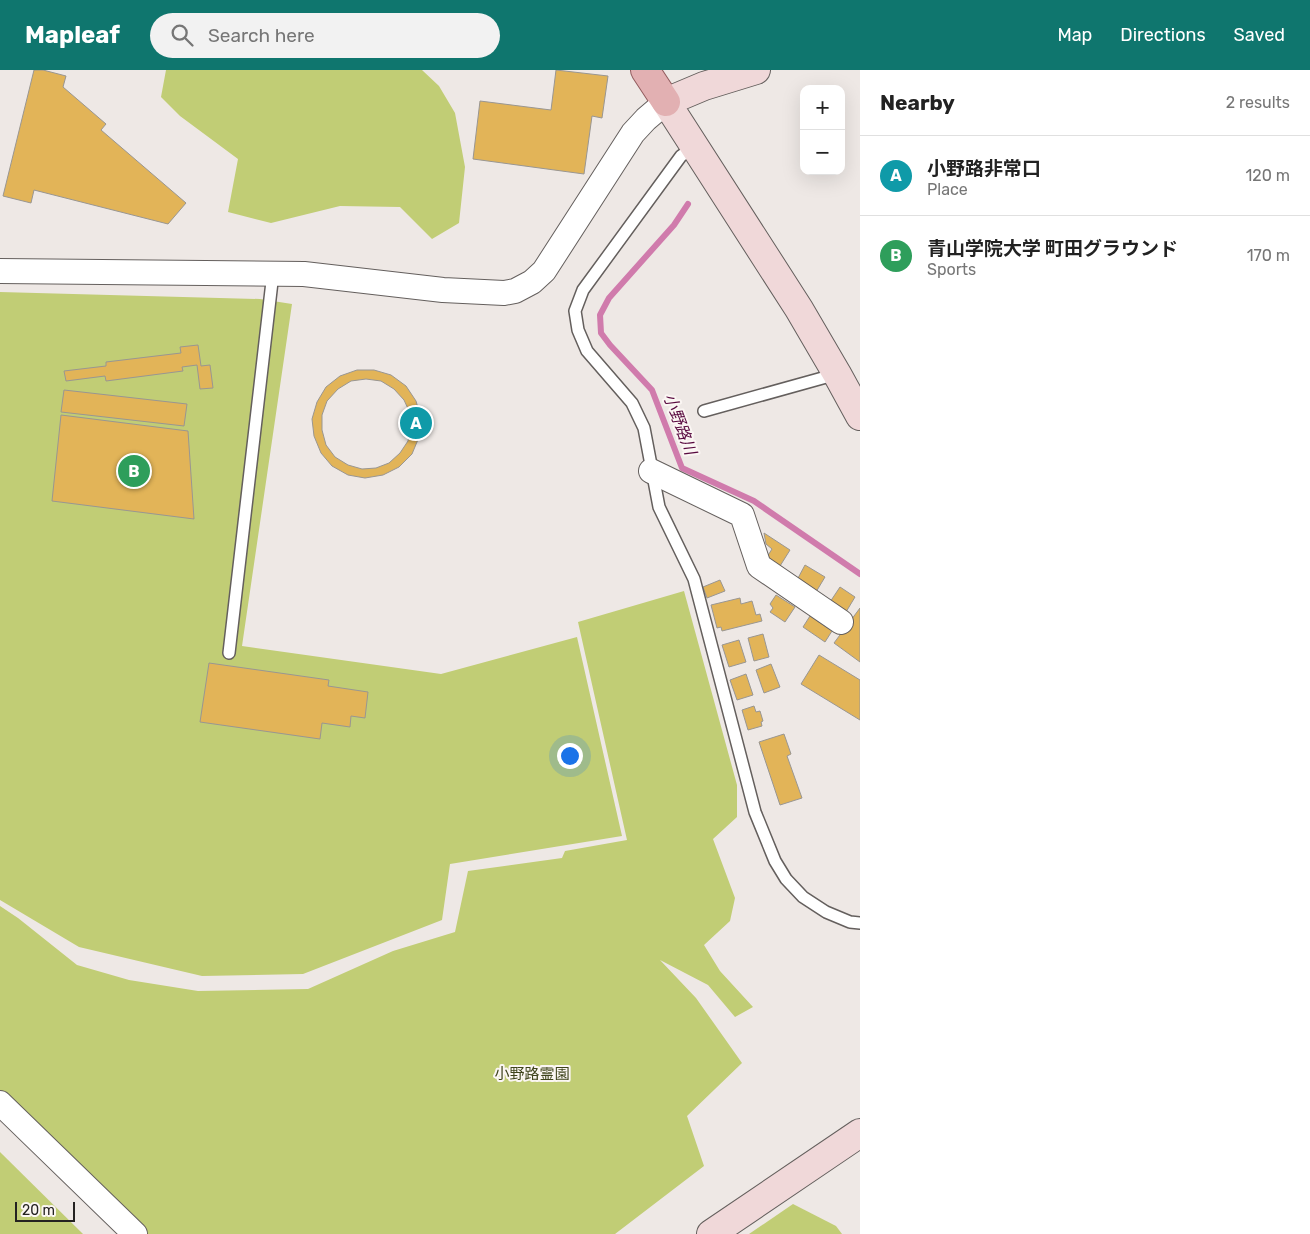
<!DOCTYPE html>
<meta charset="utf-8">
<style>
body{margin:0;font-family:Rubik,"Noto Sans JP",sans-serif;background:#f2f2f2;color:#222}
.controls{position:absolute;right:15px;top:15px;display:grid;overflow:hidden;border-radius:10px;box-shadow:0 5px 20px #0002}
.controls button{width:45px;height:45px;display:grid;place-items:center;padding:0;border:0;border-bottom:1px solid #e0e0e0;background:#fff;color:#222;font:25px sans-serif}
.scale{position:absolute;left:15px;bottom:12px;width:60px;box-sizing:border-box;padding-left:5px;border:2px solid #242221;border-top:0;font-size:14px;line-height:18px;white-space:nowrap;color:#242221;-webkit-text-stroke:4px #fbf6f3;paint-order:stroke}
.you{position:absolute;left:569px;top:685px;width:18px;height:18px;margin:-12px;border:4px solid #fff;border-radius:50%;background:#1a73e8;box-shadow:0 0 0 8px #1a73e833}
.badge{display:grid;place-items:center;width:32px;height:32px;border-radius:50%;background:#0f766e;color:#fff;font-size:16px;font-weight:700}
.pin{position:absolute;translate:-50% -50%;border:2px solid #fff;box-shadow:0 1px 5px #0006}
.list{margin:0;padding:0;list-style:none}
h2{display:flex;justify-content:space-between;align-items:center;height:65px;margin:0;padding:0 20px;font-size:21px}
h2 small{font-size:16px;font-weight:400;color:#767676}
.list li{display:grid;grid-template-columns:32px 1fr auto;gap:15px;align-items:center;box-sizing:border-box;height:80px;padding:0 20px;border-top:1px solid #e0e0e0}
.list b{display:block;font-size:19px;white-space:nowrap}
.list p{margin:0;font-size:16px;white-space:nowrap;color:#767676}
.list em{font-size:16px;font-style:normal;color:#767676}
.icon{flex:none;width:28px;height:28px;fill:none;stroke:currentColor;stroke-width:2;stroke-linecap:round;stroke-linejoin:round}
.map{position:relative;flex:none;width:860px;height:1164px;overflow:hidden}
header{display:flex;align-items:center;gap:30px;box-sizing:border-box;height:70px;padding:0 25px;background:#0f766e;color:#fff}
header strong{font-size:24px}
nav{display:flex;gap:28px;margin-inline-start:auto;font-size:18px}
.search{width:350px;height:45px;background:#f2f2f2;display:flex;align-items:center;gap:12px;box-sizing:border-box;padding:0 18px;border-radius:28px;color:#767676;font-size:19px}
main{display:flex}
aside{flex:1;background:#fff}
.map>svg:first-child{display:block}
</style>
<header>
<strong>Mapleaf</strong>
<div class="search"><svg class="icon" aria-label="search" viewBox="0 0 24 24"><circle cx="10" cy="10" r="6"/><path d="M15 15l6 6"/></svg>Search here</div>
<nav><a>Map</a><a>Directions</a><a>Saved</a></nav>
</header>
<main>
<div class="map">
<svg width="860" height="1164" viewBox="0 0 860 1164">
<rect width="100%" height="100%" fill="#eee8e5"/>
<g fill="#c1cd75">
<polygon points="166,0 422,0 439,16 455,43 465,97 459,153 432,169 400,137 340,136 271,153 228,142 238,89 180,46 161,27"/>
<polygon points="0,222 260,229 292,234 242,576 441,604 577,567 622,766 450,794 442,850 303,904 202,906 79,877 0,830"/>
<polygon points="684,521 737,715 737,747 713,769 735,828 730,851 704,875 720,901 753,937 735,947 708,915 660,890 696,928 742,993 687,1046 704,1096 615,1164 121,1164 0,1033 0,836 18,848 77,895 129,910 198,921 308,919 393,881 455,862 468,801 562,788 565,781 627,770 578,552"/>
<polygon points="0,1082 83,1164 0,1164"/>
<polygon points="793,1134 836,1156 842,1164 749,1164"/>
</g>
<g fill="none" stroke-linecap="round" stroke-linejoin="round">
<polyline stroke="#d07bac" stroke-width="6" points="688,134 674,155 609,228 600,245 601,263 610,275 652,320 682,398 754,431 860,504"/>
</g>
<g fill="#e2b458" stroke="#999692" fill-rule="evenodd">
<polygon points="34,0 43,0 66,6 63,17 106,54 101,60 186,133 168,154 34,120 31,133 3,126"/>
<polygon points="556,0 608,6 602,48 592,46 584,104 473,89 480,31 551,40"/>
<polygon points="198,275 201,296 210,295 213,318 200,319 197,295 182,297 183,301 106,311 105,306 66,311 64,301 106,296 106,292 181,283 180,277"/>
<path d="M357 300H374L391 305 406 316 416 331 421 349 419 367 412 384 399 397 383 405 365 408 348 405 332 396 321 383 314 366 312 349 317 332 326 317 340 306ZM366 309 381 311 394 319 404 330 410 343 411 357 408 371 400 383 389 393 376 398 362 399 348 395 335 387 326 375 322 360V345L327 331 338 319 351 311Z"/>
<polygon points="64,320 187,334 184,356 61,342"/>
<polygon points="61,345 188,361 194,449 52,431"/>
<polygon points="764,463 790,480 780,496 767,487 772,479 766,474"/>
<polygon points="805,495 825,507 816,522 797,510"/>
<polygon points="720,510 725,521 707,528 703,517"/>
<polygon points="840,517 855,527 846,542 830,532"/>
<polygon points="776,525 795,537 785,552 770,542 773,538 770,534"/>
<polygon points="740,528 741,534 752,531 756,545 760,544 762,551 722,561 721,557 717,558 711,535"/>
<polygon points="860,538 860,592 834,573"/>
<polygon points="810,546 832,561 825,572 803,557"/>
<polygon points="763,564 769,587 754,591 748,568"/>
<polygon points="739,570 746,592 729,597 722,575"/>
<polygon points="819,585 860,610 860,650 801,614"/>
<polygon points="209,593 329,610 328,616 368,622 365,648 351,646 350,657 322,653 320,669 200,652"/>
<polygon points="771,594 780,617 764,623 756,600"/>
<polygon points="746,604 753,625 737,630 730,610"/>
<polygon points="754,636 756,642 760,641 763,651 761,652 762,656 748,660 742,640"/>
<polygon points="784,664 791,684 787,686 802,728 780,735 759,672"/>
</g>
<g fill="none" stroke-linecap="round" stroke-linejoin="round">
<g stroke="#645f5d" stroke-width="14">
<g id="lane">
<polyline points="695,76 681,86 583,220 575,241 578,260 587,281 632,333 644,358 659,437 694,509 755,742 775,791 786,809 803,827 826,842 850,852 860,853"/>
<polyline points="704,341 837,304"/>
<polyline points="229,583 273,203"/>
</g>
</g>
<g stroke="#645f5d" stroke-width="26">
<g id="street">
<polyline points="0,201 304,204 443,220 504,223 515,221 532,212 544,201 633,63 646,49 666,32"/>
<polyline points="651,401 742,445 759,496 841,552"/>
<polyline points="0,1033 135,1164"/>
</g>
</g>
<g stroke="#645f5d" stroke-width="30">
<g id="secondary">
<polyline points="756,0 704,16 666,32 799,239 837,304 860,346"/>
<polyline points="711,1164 860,1063"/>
</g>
</g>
<g stroke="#925c5e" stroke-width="30">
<polyline id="primary" points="645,0 666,32"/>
</g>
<use href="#lane" stroke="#fff" stroke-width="11"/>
<use href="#street" stroke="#fff" stroke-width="24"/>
<use href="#secondary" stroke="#f0d8d9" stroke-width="28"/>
<use href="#primary" stroke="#e2b0b2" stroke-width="28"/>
</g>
<g text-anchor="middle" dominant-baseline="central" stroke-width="4" stroke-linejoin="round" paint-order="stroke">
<g font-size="15" fill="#3e431b" stroke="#fbf6f3">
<text x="532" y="1004">小野路霊園</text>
</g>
<g font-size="16" font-style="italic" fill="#58093f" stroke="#fbf6f3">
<text transform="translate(680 354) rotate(69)">小野路川</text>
</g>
</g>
</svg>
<div class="controls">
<button>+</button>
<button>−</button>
</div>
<div class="scale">20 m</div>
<div class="you"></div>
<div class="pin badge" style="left:416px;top:353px;background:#0f9aa8">A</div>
<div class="pin badge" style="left:134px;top:401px;background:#2e9e5b">B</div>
</div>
<aside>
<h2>Nearby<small>2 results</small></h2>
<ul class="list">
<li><span class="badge" style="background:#0f9aa8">A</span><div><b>小野路非常口</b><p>Place</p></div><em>120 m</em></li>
<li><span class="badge" style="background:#2e9e5b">B</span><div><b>青山学院大学 町田グラウンド</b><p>Sports</p></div><em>170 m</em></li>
</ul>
</aside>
</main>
